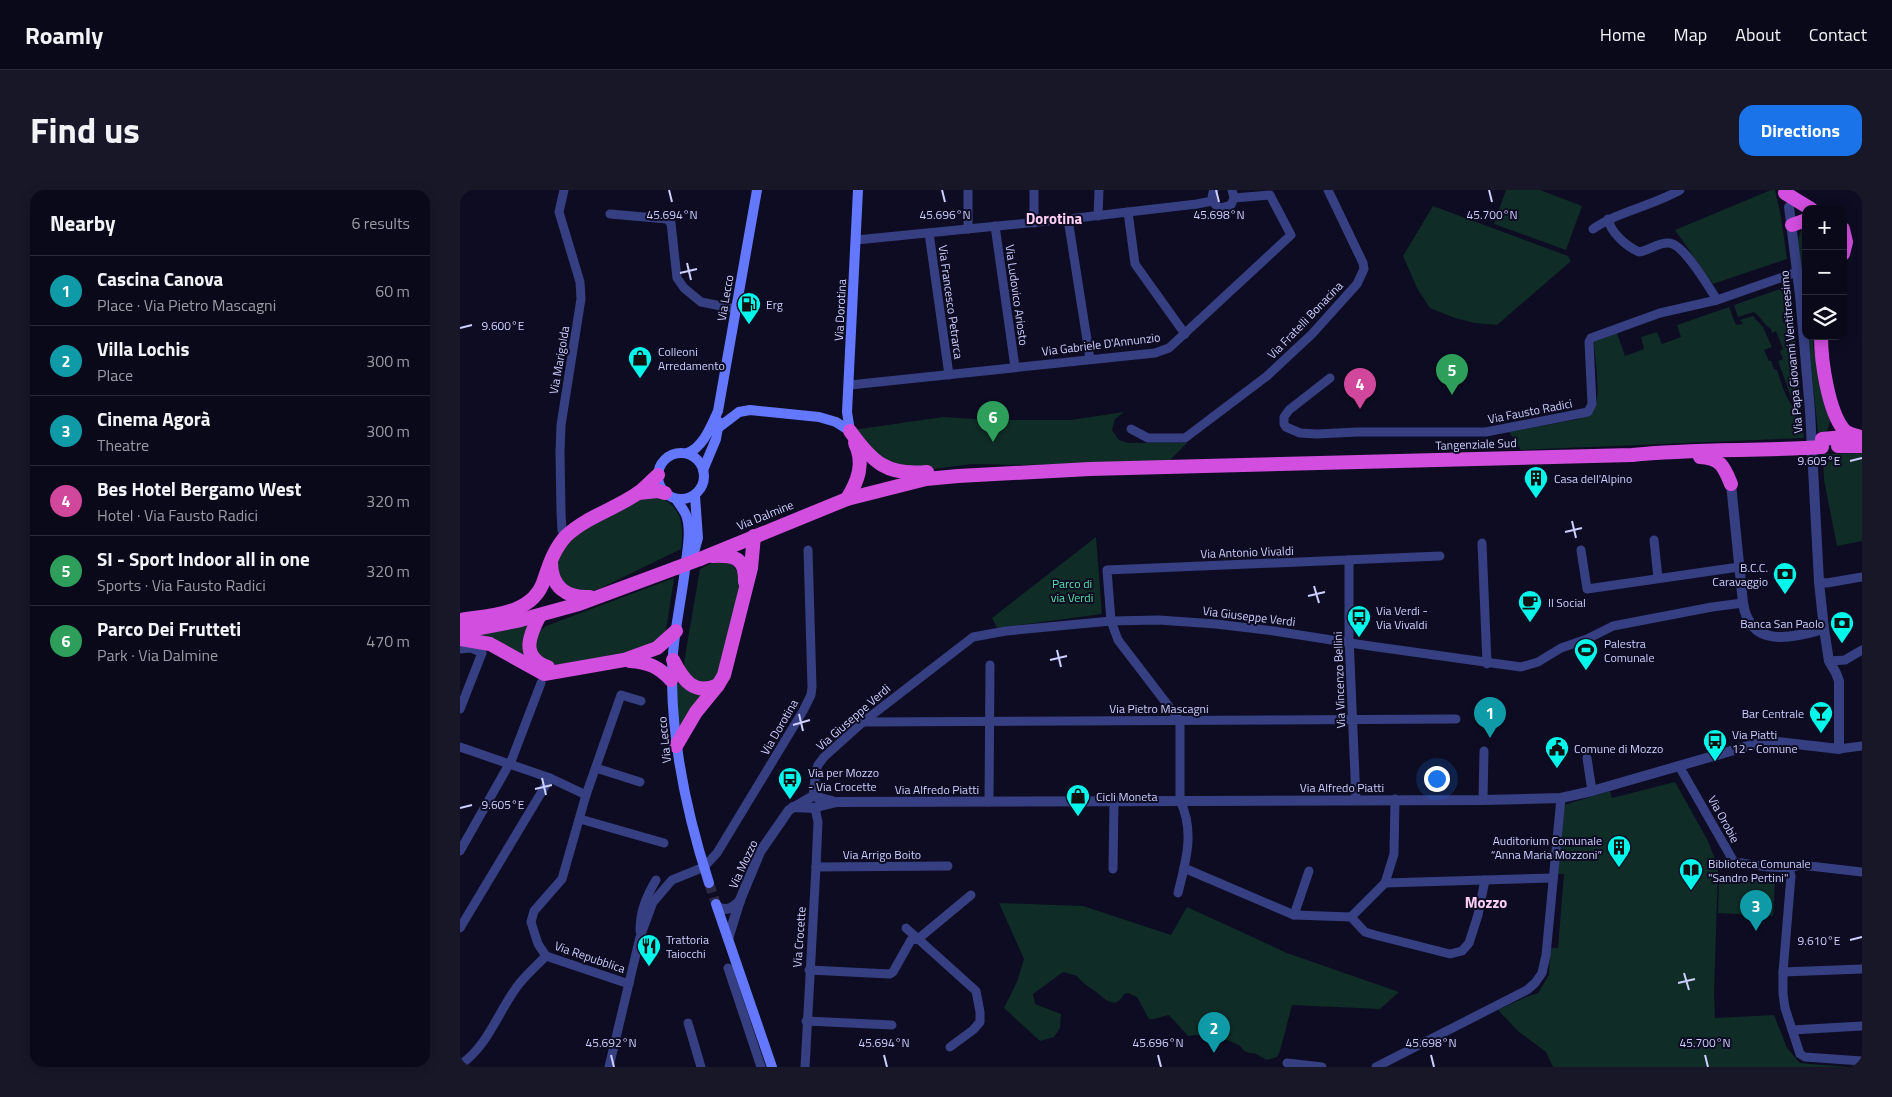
<!DOCTYPE html>
<meta charset="utf-8">
<style>
body{margin:0;font-family:"Titillium Web",sans-serif;background:#181727;color:#f1f3f6}
.controls{position:absolute;right:15px;top:15px;display:grid;overflow:hidden;border-radius:10px;box-shadow:0 2px 12px #0003}
.controls button{width:45px;height:45px;display:grid;place-items:center;padding:0;border:0;border-bottom:1px solid #2a2a39;background:#0a091a;color:#f1f3f6;font:25px sans-serif}
.you{position:absolute;left:976px;top:588px;width:18px;height:18px;margin:-12px;border:4px solid #fff;border-radius:50%;background:#1a73e8;box-shadow:0 0 0 8px #1a73e833}
.badge{display:grid;place-items:center;width:32px;height:32px;border-radius:50%;background:#1a73e8;color:#fff;font-size:16px;font-weight:700}
.pin{position:absolute;translate:-50% -41px;filter:drop-shadow(0 1px 2px #0008)}
.pin::after{content:'';position:absolute;top:26px;width:18px;height:15px;background:inherit;clip-path:polygon(0 0,100% 0,50% 100%)}
.list{margin:0;padding:0;list-style:none}
h2{display:flex;justify-content:space-between;align-items:center;height:65px;margin:0;padding:0 20px;font-size:21px}
h2 small{font-size:16px;font-weight:400;color:#999aa2}
.list li{display:grid;grid-template-columns:32px 1fr auto;gap:15px;align-items:center;box-sizing:border-box;height:70px;padding:0 20px;border-top:1px solid #2a2a39}
.list b{display:block;font-size:19px;white-space:nowrap}
.list p{margin:0;font-size:16px;white-space:nowrap;color:#999aa2}
.list em{font-size:16px;font-style:normal;color:#999aa2}
.icon{flex:none;width:28px;height:28px;fill:none;stroke:currentColor;stroke-width:2;stroke-linecap:round;stroke-linejoin:round}
.map{position:relative;flex:none;width:1402px;height:877px;overflow:hidden;border-radius:15px}
header{display:flex;align-items:center;gap:30px;box-sizing:border-box;height:70px;padding:0 25px;background:#0a091a;border-bottom:1px solid #2a2a39}
header strong{font-size:24px}
nav{display:flex;gap:28px;margin-inline-start:auto;font-size:18px}
.intro{display:flex;align-items:center;justify-content:space-between;box-sizing:border-box;height:120px;padding:0 30px}
h1{margin:0;font-size:35px}
.button{padding:12px 22px;border-radius:15px;background:#1a73e8;color:#fff;font-size:18px;font-weight:700}
main{display:flex;gap:30px;padding:0 30px}
aside{flex:1;background:#0a091a;border-radius:15px;box-shadow:0 2px 12px #0003}
.map>svg:first-child{display:block}
</style>
<header>
<strong>Roamly</strong>
<nav><a>Home</a><a>Map</a><a>About</a><a>Contact</a></nav>
</header>
<div class="intro"><h1>Find us</h1><a class="button">Directions</a></div>
<main>
<aside>
<h2>Nearby<small>6 results</small></h2>
<ul class="list">
<li><span class="badge" style="background:#0f9aa8">1</span><div><b>Cascina Canova</b><p>Place · Via Pietro Mascagni</p></div><em>60 m</em></li>
<li><span class="badge" style="background:#0f9aa8">2</span><div><b>Villa Lochis</b><p>Place</p></div><em>300 m</em></li>
<li><span class="badge" style="background:#0f9aa8">3</span><div><b>Cinema Agorà</b><p>Theatre</p></div><em>300 m</em></li>
<li><span class="badge" style="background:#d1479c">4</span><div><b>Bes Hotel Bergamo West</b><p>Hotel · Via Fausto Radici</p></div><em>320 m</em></li>
<li><span class="badge" style="background:#2e9e5b">5</span><div><b>SI - Sport Indoor all in one</b><p>Sports · Via Fausto Radici</p></div><em>320 m</em></li>
<li><span class="badge" style="background:#2e9e5b">6</span><div><b>Parco Dei Frutteti</b><p>Park · Via Dalmine</p></div><em>470 m</em></li>
</ul>
</aside>
<div class="map">
<svg width="1402" height="877" viewBox="0 0 1402 877">
<rect width="100%" height="100%" fill="#0d0c22"/>
<g fill="#0f2c26">
<polygon points="1046,0 1080,0 1122,16 1106,60 1034,34"/>
<polygon points="1311,0 1315,0 1321,27 1327,69 1253,94 1215,40"/>
<polygon points="973,16 1108,66 1111,71 1037,135 1015,133 995,128 970,118 958,100 943,66"/>
<polygon points="1346,35 1346,123 1338,50 1341,41"/>
<path d="M1326 97 1330 100 1342 220 1333 212 1318 171 1323 169 1320 161 1323 159 1316 141 1312 143 1311 139C1303 134 1301 127 1294 122L1278 127 1274 115Z"/>
<path d="M1269 117 1276 135 1283 134 1280 130 1293 126 1303 137 1312 157 1304 160 1309 171H1311L1314 179 1317 180C1322 195 1327 216 1342 225L1344 248 1061 260 1049 242 1119 229C1124 227 1129 226 1133 221 1142 211 1135 168 1134 154L1135 151 1157 143 1165 166 1184 159 1181 147 1197 142 1202 154 1221 147 1217 135Z"/>
<polygon points="1348,146 1354,146 1353,156 1365,214 1370,231 1368,239 1365,243 1358,242"/>
<polygon points="664,222 655,229 652,240 659,250 668,253 727,253 709,271 563,275 512,274 465,280 451,279 423,270 393,240 483,227 530,230 611,230"/>
<polygon points="1402,263 1402,351 1377,356 1364,290 1363,264"/>
<path d="M187 305C219 309 225 330 221 359L139 399 126 402H110L98 386V366L117 343Z"/>
<polygon points="636,347 642,424 537,438 532,428"/>
<path d="M256 371 270 373 277 381 280 396 260 483 251 492C235 493 225 489 224 472L240 379Z"/>
<path d="M214 388 206 441 195 454 172 464 98 475 86 472 79 469C75 454 72 446 86 436Z"/>
<polygon points="74,431 69,469 16,446"/>
<polygon points="213,479 247,502 217,549"/>
<polygon points="1215,592 1248,651 1258,677 1254,804 1255,828 1314,825 1327,858 1340,873 1388,877 1094,877 1092,875 1086,862 1058,841 1038,820 1066,807 1078,803 1089,785 1090,758 1098,758 1104,684 1098,684 1104,615 1150,601 1152,608"/>
<polygon points="1259,687 1315,690 1313,726 1258,723"/>
<path d="M539 713 623 716 711 745 727 717 827 763 939 802 920 819 832 815 820 861 817 867 807 870 794 863H789L784 861C780 849 739 843 728 846L709 825C701 826 698 830 689 829L677 807 668 803 664 804C655 821 645 809 635 801 628 796 622 793 617 786L603 782 573 804 575 814 601 824 600 838 594 847 580 851 544 818 557 792 564 769Z"/>
</g>
<g fill="none" stroke-linecap="round" stroke-linejoin="round">
<polyline stroke="#2a2943" stroke-width="10" stroke-dasharray="10 5" stroke-linecap="butt" points="249,693 256,714"/>
<g stroke="#363f82" stroke-width="9">
<polyline points="104,0 99,22 120,92 121,109 101,235 100,262 101,322 102,340 105,347"/>
<polyline points="574,0 574,33"/>
<path d="M754 0C750 9 753 15 761 18L771 15 774 8 772 0"/>
<polyline points="668,22 675,74 725,144"/>
<polyline points="150,24 207,29 211,33 217,88 224,98 241,112 276,119"/>
<polyline points="638,26 639,0"/>
<polyline points="608,29 630,169"/>
<path d="M1148 29C1151 43 1166 56 1179 62 1189 61 1198 52 1209 53 1224 54 1248 96 1257 110"/>
<polyline points="535,36 555,177"/>
<polyline points="508,39 508,0"/>
<path d="M1133 39C1159 21 1192 16 1220 0"/>
<polyline points="469,43 489,185"/>
<polyline points="396,50 608,29 737,14 752,11"/>
<polyline points="870,188 829,220 824,227 824,234 826,237 840,243 857,244 897,242 1026,242 1128,222 1132,214 1129,152 1131,148 1200,123 1257,110 1337,82"/>
<polyline points="390,195 695,163 709,158 831,45 810,5 774,8"/>
<polyline points="671,239 688,248 725,248 807,186 852,144 897,94 904,79 903,73 868,0"/>
<polyline points="1194,350 1198,388"/>
<polyline points="1022,353 1027,474"/>
<polyline points="1121,360 1127,399 1279,377"/>
<polyline points="889,370 889,447 896,610"/>
<polyline points="1359,392 1367,393 1402,387"/>
<polyline points="0,459 11,458 22,463 0,519"/>
<polyline points="1369,471 1385,470 1402,460"/>
<polyline points="403,532 996,529"/>
<polyline points="0,557 90,588 126,605"/>
<polyline points="1379,559 1402,556"/>
<polyline points="1127,568 1132,601"/>
<polyline points="1219,576 1274,672 1308,677 1329,678 1341,675 1402,682"/>
<polyline points="136,578 180,592"/>
<polyline points="353,606 356,581 358,575 364,567 403,532 513,447 546,441 651,431 699,430 756,434 814,441 910,456 1061,477 1078,472 1101,458 1127,449 1153,436 1252,417 1283,413"/>
<polyline points="1023,610 1024,561"/>
<polyline points="529,612 530,475"/>
<polyline points="120,629 204,653"/>
<polyline points="0,661 52,569 81,493"/>
<polyline points="356,677 488,676"/>
<polyline points="724,678 834,725 891,727 905,742 915,745 990,764 1002,761 1009,753 1018,725 1025,690"/>
<polyline points="1329,678 1331,686 1323,782 1323,804 1325,818 1340,864 1345,867 1402,871"/>
<polyline points="653,679 654,611"/>
<polyline points="925,693 1093,688"/>
<path d="M718 703C726 670 735 642 720 610V531L658 450 651 431 647 380 980 366"/>
<polyline points="834,725 849,681"/>
<polyline points="891,727 925,693 934,664 935,609"/>
<polyline points="0,738 90,588"/>
<polyline points="446,738 516,801 520,822 520,832 513,840 490,857"/>
<path d="M180 741C180 721 186 707 196 690"/>
<polyline points="268,778 301,877"/>
<polyline points="349,780 430,784 433,782 451,750 458,749 511,705"/>
<polyline points="1323,782 1402,779"/>
<polyline points="169,794 86,766 78,754 71,732 74,721 102,689 126,605 161,505 181,511"/>
<polyline points="346,831 432,835"/>
<polyline points="228,833 241,877"/>
<polyline points="1332,840 1402,836"/>
<polyline points="827,873 862,877"/>
<path d="M0 875C29 855 38 821 59 794 67 784 77 775 86 766"/>
<polyline points="149,877 180,747 193,712 212,690 244,677 257,663 343,521 351,505 352,497 348,360"/>
<polyline points="345,877 356,677 358,632 355,618"/>
<polyline points="916,877 1067,800 1075,793 1082,783 1086,765 1101,608"/>
</g>
<g stroke="#363f82" stroke-width="10">
<path d="M1271 294 1283 413C1290 459 1331 448 1364 439"/>
<polyline points="333,617 355,618 360,616 377,612 1023,610 1101,608 1132,601 1302,552 1310,551 1379,559 1379,491 1376,483 1369,471 1364,439 1359,392 1350,221 1340,105 1329,17"/>
<path d="M257 717C267 722 273 717 280 711"/>
<polyline points="268,749 280,710 300,662 329,620 353,606 372,611"/>
</g>
<g stroke="#6478ff" stroke-width="10">
<polyline points="258,238 279,222 290,220 359,227 376,232 390,241"/>
<polyline points="390,241 387,222 398,0"/>
<circle cx="221" cy="286" r="23"/>
<path d="M227 263C243 258 251 236 258 221L297 0"/>
<polyline points="243,280 256,249 259,232"/>
<path d="M216 309C219 314 224 320 226 325 231 338 228 357 226 371 222 411 211 451 212 492 213 561 228 628 249 693"/>
<polyline points="231,373 238,348 235,306"/>
<polyline points="256,714 312,877"/>
</g>
<g stroke="#d24ede" stroke-width="14">
<polyline points="1325,3 1351,19"/>
<polyline points="1332,35 1346,30"/>
<polyline points="1383,39 1386,52 1383,64"/>
<path d="M1361 146C1361 170 1368 221 1384 240 1388 244 1393 245 1398 246"/>
<path d="M390 241C412 272 427 286 467 282"/>
<polyline points="1362,249 1396,246"/>
<polyline points="1378,256 1402,256"/>
<path d="M1240 267C1261 268 1264 277 1271 294"/>
<polyline points="178,303 198,301 205,303"/>
<path d="M387 309C398 291 405 273 395 253"/>
<path d="M252 366C273 365 286 367 285 392"/>
<path d="M240 369 387 309 466 289 498 286 630 279 1172 265C1229 259 1287 261 1345 258"/>
<path d="M91 372C91 397 106 408 130 407"/>
<path d="M80 425C70 444 59 467 88 477"/>
<path d="M0 430C31 425 73 425 84 390 89 375 94 359 106 346 126 327 155 319 178 303 185 298 191 291 198 285"/>
<polyline points="0,442 57,431 119,414 216,378"/>
<polyline points="0,449 30,454 84,484 164,470 197,458 216,441"/>
<path d="M213 470C223 490 234 506 258 495"/>
<path d="M170 471C188 472 199 477 211 490"/>
<polyline points="216,556 236,522 258,495 264,485 291,378 294,346"/>
</g>
<g stroke="#d24ede" stroke-width="14">
<polyline points="1345,258 1362,257"/>
<polyline points="216,378 240,369"/>
</g>
</g>
<path fill="none" stroke="#cdcfff" stroke-width="2" d="M209 0 212 12M482 0 485 12M756 0 759 12M1029 0 1032 12M227 73 231 90M220 83 237 79M0 138 12 135M1390 271 1402 268M1112 331 1116 348M1105 342 1122 338M854 396 859 413M848 406 865 402M597 460 601 477M590 470 607 466M339 524 343 541M333 535 350 530M82 588 86 605M75 599 92 595M0 618 12 615M1390 750 1402 747M1224 783 1229 800M1218 793 1235 789M151 865 154 877M424 865 427 877M698 865 701 877M971 865 974 877M1245 865 1248 877"/>
<defs>
<g id="fuel-pin" transform="scale(1.25)"><path d="M0 17L-7.5 6A9.5 9.5 0 1 1 7.5 6Z" fill="#00f8eb" stroke="#0d0c22"/><path d="M-5.5-6h7V0h2V4h1.3V-2.5L3-4.5l.8-.8L6-3V5H2.5V1h-1V6h-7ZM-4.2-4.7v3.2H.2V-4.7Z" fill="#111"/></g>
<g id="shop-pin" transform="scale(1.25)"><path d="M0 17L-7.5 6A9.5 9.5 0 1 1 7.5 6Z" fill="#00f8eb" stroke="#0d0c22"/><path d="M-5-2.5h2.3a2.7 3.5 0 0 1 5.4 0H5L5.5 6h-11ZM-1.5-2.5h3a1.5 2.3 0 0 0-3 0Z" fill="#111"/></g>
<g id="building-pin" transform="scale(1.25)"><path d="M0 17L-7.5 6A9.5 9.5 0 1 1 7.5 6Z" fill="#00f8eb" stroke="#0d0c22"/><path d="M-4-6H4V6H1V3H-1V6H-4ZM-2.5-4.3h1.7v1.8h-1.7ZM.8-4.3h1.7v1.8H.8ZM-2.5-1h1.7V.8h-1.7ZM.8-1h1.7V.8H.8Z" fill="#111"/></g>
<g id="bank-pin" transform="scale(1.25)"><path d="M0 17L-7.5 6A9.5 9.5 0 1 1 7.5 6Z" fill="#00f8eb" stroke="#0d0c22"/><path d="M-6-4H6V4H-6ZM0-2.3a2.3 2.3 0 1 0 0 4.6a2.3 2.3 0 1 0 0-4.6Z" fill="#111"/></g>
<g id="cafe-pin" transform="scale(1.25)"><path d="M0 17L-7.5 6A9.5 9.5 0 1 1 7.5 6Z" fill="#00f8eb" stroke="#0d0c22"/><path d="M-5.5-4.5H6V0H3Q3 3.5 0 3.5H-2.5Q-5.5 3.5-5.5 0ZM3-3.2v2h1.7v-2ZM-6 4.5H4V6H-6Z" fill="#111"/></g>
<g id="bus-pin" transform="scale(1.25)"><path d="M0 17L-7.5 6A9.5 9.5 0 1 1 7.5 6Z" fill="#00f8eb" stroke="#0d0c22"/><path d="M-5-6H5V4H4V6H2V4H-2V6H-4V4H-5ZM-3.5-4V0h7V-4ZM-3.5 1.2v1.5H-2V1.2ZM2 1.2v1.5H3.5V1.2Z" fill="#111"/></g>
<g id="stadium-pin" transform="scale(1.25)"><path d="M0 17L-7.5 6A9.5 9.5 0 1 1 7.5 6Z" fill="#00f8eb" stroke="#0d0c22"/><path d="M0-5a6.5 5 0 1 0 0 10a6.5 5 0 1 0 0-10ZM-3.5-1.8h7v3.6h-7Z" fill="#111"/></g>
<g id="bar-pin" transform="scale(1.25)"><path d="M0 17L-7.5 6A9.5 9.5 0 1 1 7.5 6Z" fill="#00f8eb" stroke="#0d0c22"/><path d="M-6-5H6L.8 .8V4.5H3.5V6h-7V4.5H-.8V.8Z" fill="#111"/></g>
<g id="civic-pin" transform="scale(1.25)"><path d="M0 17L-7.5 6A9.5 9.5 0 1 1 7.5 6Z" fill="#00f8eb" stroke="#0d0c22"/><path d="M-.6-6.5H3V-4.5H.6V-3L4-1V1h2V6H-6V1h2V-1L-.6-3ZM-1.2 2.5V6h2.4V2.5Z" fill="#111"/></g>
<g id="library-pin" transform="scale(1.25)"><path d="M0 17L-7.5 6A9.5 9.5 0 1 1 7.5 6Z" fill="#00f8eb" stroke="#0d0c22"/><path d="M-6-4Q-3-5.5-.7-3.5V5Q-3 3-6 4ZM6-4Q3-5.5 .7-3.5V5Q3 3 6 4Z" fill="#111"/></g>
<g id="restaurant-pin" transform="scale(1.25)"><path d="M0 17L-7.5 6A9.5 9.5 0 1 1 7.5 6Z" fill="#00f8eb" stroke="#0d0c22"/><path d="M-5-6h1v4h1v-4h1v4h1v-4h1v5L-1.5 .5V6h-2V.5L-5-1ZM5-6V6H3V1.5H1.5Q1.5-4 5-6Z" fill="#111"/></g>
</defs>
<g fill-rule="evenodd">
<use href="#fuel-pin" x="289" y="114"/>
<use href="#shop-pin" x="180" y="168"/>
<use href="#building-pin" x="1076" y="288"/>
<use href="#bank-pin" x="1325" y="384"/>
<use href="#cafe-pin" x="1070" y="412"/>
<use href="#bus-pin" x="899" y="427"/>
<use href="#bank-pin" x="1382" y="433"/>
<use href="#stadium-pin" x="1126" y="460"/>
<use href="#bar-pin" x="1361" y="523"/>
<use href="#bus-pin" x="1255" y="551"/>
<use href="#civic-pin" x="1097" y="558"/>
<use href="#bus-pin" x="330" y="589"/>
<use href="#shop-pin" x="618" y="606"/>
<use href="#building-pin" x="1159" y="657"/>
<use href="#library-pin" x="1231" y="680"/>
<use href="#restaurant-pin" x="189" y="756"/>
</g>
<g text-anchor="middle" dominant-baseline="central" stroke-width="4" stroke-linejoin="round" paint-order="stroke">
<g font-size="12" fill="#cdcfff" stroke="#0d0c22">
<text transform="translate(557 105) rotate(82)">Via Ludovico Ariosto</text>
<text transform="translate(265 108) rotate(-80)">Via Lecco</text>
<text transform="translate(491 112) rotate(82)">Via Francesco Petrarca</text>
<text transform="translate(380 120) rotate(-87)">Via Dorotina</text>
<text transform="translate(845 130) rotate(-46)">Via Fratelli Bonacina</text>
<text transform="translate(641 154) rotate(-7)">Via Gabriele D'Annunzio</text>
<text transform="translate(1331 162) rotate(-95)">Via Papa Giovanni Ventitreesimo</text>
<text transform="translate(99 170) rotate(-80)">Via Marigolda</text>
<text transform="translate(1070 221) rotate(-11)">Via Fausto Radici</text>
<text transform="translate(1016 254) rotate(-2)">Tangenziale Sud</text>
<text transform="translate(305 325) rotate(-22)">Via Dalmine</text>
<text transform="translate(787 362) rotate(-2)">Via Antonio Vivaldi</text>
<text transform="translate(789 426) rotate(7)">Via Giuseppe Verdi</text>
<text transform="translate(879 490) rotate(-92)">Via Vincenzo Bellini</text>
<text x="699" y="518">Via Pietro Mascagni</text>
<text transform="translate(393 527) rotate(-41)">Via Giuseppe Verdi</text>
<text transform="translate(319 537) rotate(-60)">Via Dorotina</text>
<text transform="translate(204 550) rotate(-96)">Via Lecco</text>
<text x="882" y="597">Via Alfredo Piatti</text>
<text x="477" y="599">Via Alfredo Piatti</text>
<text transform="translate(1264 629) rotate(61)">Via Orobie</text>
<text x="422" y="664">Via Arrigo Boito</text>
<text transform="translate(283 674) rotate(-65)">Via Mozzo</text>
<text transform="translate(339 747) rotate(-86)">Via Crocette</text>
<text transform="translate(130 767) rotate(19)">Via Repubblica</text>
</g>
<g font-size="12" fill="#cdcfff" stroke="#0d0c22" text-anchor="start">
<text x="306" y="114">Erg</text>
<text x="198" y="161">Colleoni<tspan x="198" dy="14">Arredamento</tspan></text>
<text x="1094" y="288">Casa dell'Alpino</text>
<text x="1308" y="377" text-anchor="end">B.C.C.<tspan x="1308" dy="14">Caravaggio</tspan></text>
<text x="1088" y="412">Il Social</text>
<text x="916" y="420">Via Verdi -<tspan x="916" dy="14">Via Vivaldi</tspan></text>
<text x="1364" y="433" text-anchor="end">Banca San Paolo</text>
<text x="1144" y="453">Palestra<tspan x="1144" dy="14">Comunale</tspan></text>
<text x="1344" y="523" text-anchor="end">Bar Centrale</text>
<text x="1272" y="544">Via Piatti<tspan x="1272" dy="14">12 - Comune</tspan></text>
<text x="1114" y="558">Comune di Mozzo</text>
<text x="348" y="582">Via per Mozzo<tspan x="348" dy="14">- Via Crocette</tspan></text>
<text x="636" y="606">Cicli Moneta</text>
<text x="1142" y="650" text-anchor="end">Auditorium Comunale<tspan x="1142" dy="14">“Anna Maria Mozzoni”</tspan></text>
<text x="1248" y="673">Biblioteca Comunale<tspan x="1248" dy="14">"Sandro Pertini"</tspan></text>
<text x="206" y="749">Trattoria<tspan x="206" dy="14">Taiocchi</tspan></text>
</g>
<g font-size="12" fill="#55e3aa" stroke="#0d0c22">
<text x="612" y="393">Parco di<tspan x="612" dy="14">via Verdi</tspan></text>
</g>
<g font-size="15" font-weight="bold" fill="#ffcff5" stroke="#0d0c22">
<text x="594" y="28">Dorotina</text>
<text x="1026" y="712">Mozzo</text>
</g>
</g>
<g font-size="12" text-anchor="middle" fill="#cdcfff" stroke="#0d0c22" stroke-width="4" stroke-linejoin="round" paint-order="stroke">
<text x="212" y="29">45.694°N</text>
<text x="485" y="29">45.696°N</text>
<text x="759" y="29">45.698°N</text>
<text x="1032" y="29">45.700°N</text>
<text x="43" y="140">9.600°E</text>
<text x="1359" y="275">9.605°E</text>
<text x="43" y="619">9.605°E</text>
<text x="1359" y="755">9.610°E</text>
<text x="151" y="857">45.692°N</text>
<text x="424" y="857">45.694°N</text>
<text x="698" y="857">45.696°N</text>
<text x="971" y="857">45.698°N</text>
<text x="1245" y="857">45.700°N</text>
</g>
</svg>
<div class="controls">
<button>+</button>
<button>−</button>
<button><svg class="icon" aria-label="layers" viewBox="0 0 24 24"><path d="M12 4l9 5-9 5-9-5zM3 14l9 5 9-5"/></svg></button>
</div>
<div class="you"></div>
<div class="pin badge" style="left:1030px;top:548px;background:#0f9aa8">1</div>
<div class="pin badge" style="left:754px;top:863px;background:#0f9aa8">2</div>
<div class="pin badge" style="left:1296px;top:741px;background:#0f9aa8">3</div>
<div class="pin badge" style="left:900px;top:219px;background:#d1479c">4</div>
<div class="pin badge" style="left:992px;top:205px;background:#2e9e5b">5</div>
<div class="pin badge" style="left:533px;top:252px;background:#2e9e5b">6</div>
</div>
</main>
